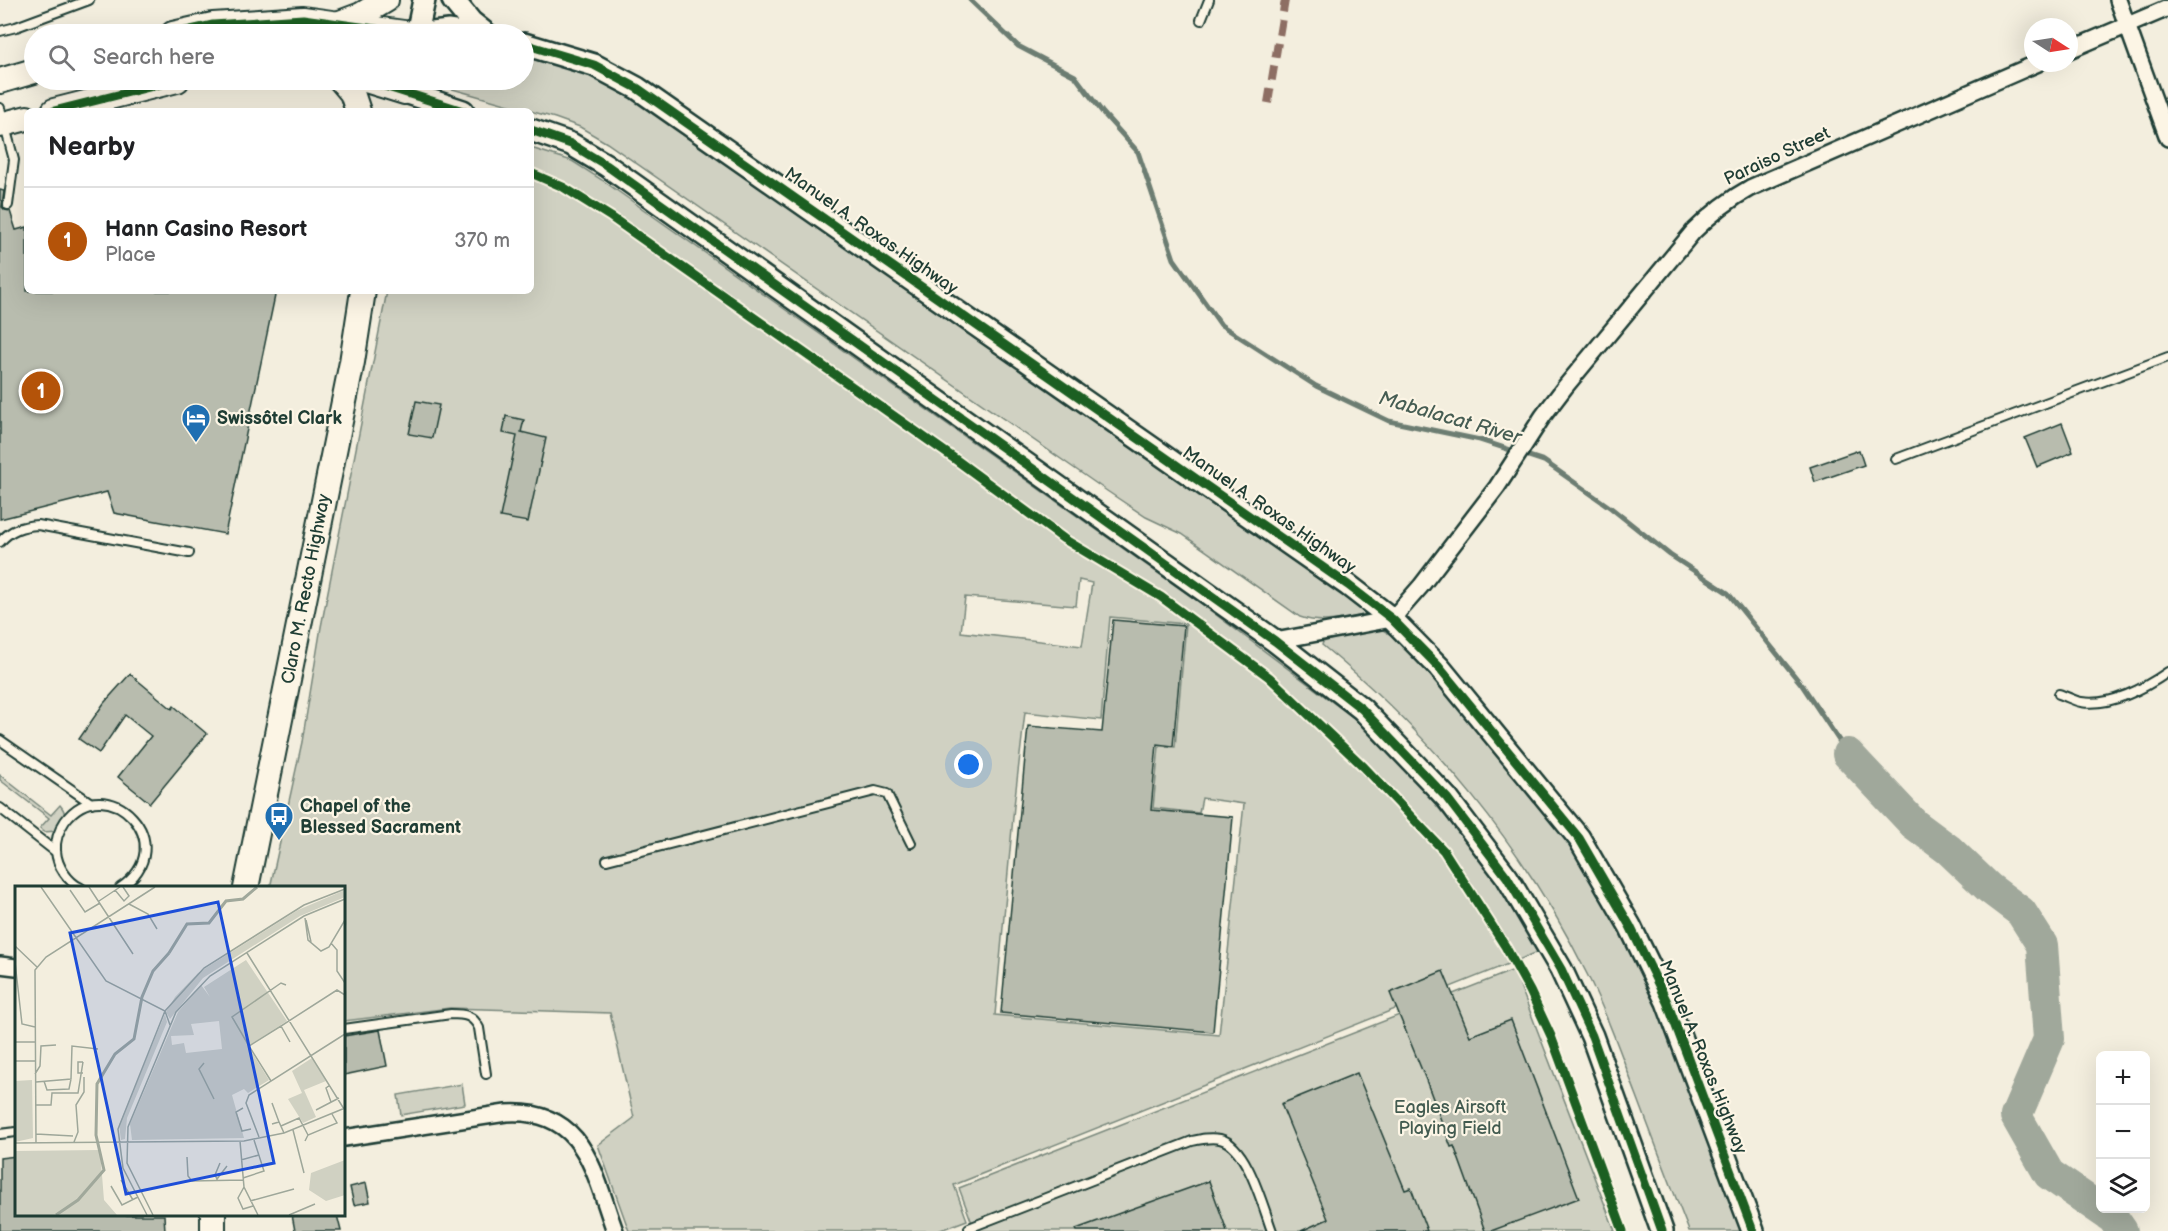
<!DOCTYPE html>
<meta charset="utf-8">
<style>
body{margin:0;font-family:"Balsamiq Sans",sans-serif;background:#f2f2f2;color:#202124}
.controls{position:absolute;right:18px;bottom:18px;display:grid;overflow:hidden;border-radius:9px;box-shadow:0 6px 24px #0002}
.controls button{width:54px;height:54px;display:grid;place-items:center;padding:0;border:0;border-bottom:2px solid #e0e0e0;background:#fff;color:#202124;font:30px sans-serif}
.compass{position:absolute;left:2024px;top:18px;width:54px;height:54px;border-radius:50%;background:#fff;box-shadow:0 6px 24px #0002;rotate:102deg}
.you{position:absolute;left:969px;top:765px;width:21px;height:21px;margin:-15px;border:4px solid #fff;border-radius:50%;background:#1a73e8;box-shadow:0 0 0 9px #1a73e833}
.badge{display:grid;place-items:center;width:39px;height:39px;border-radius:50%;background:#b45309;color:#fff;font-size:20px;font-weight:700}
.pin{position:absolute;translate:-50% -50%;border:3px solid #fff;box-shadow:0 2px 6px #0006}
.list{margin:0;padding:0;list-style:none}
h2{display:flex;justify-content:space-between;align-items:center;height:78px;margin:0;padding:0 24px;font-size:26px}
h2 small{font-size:20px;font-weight:400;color:#757577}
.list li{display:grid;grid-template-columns:39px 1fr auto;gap:18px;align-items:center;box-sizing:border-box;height:108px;padding:0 24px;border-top:2px solid #e0e0e0}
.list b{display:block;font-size:22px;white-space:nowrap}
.list p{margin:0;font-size:20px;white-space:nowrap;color:#757577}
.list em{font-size:20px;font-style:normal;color:#757577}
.icon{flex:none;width:33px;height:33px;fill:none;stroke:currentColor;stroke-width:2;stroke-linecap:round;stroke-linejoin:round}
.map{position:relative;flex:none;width:2168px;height:1231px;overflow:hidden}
.search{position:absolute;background:#fff;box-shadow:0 6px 24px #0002;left:24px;top:24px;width:510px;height:66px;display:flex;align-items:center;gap:15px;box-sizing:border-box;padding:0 21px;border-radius:33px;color:#757577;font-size:22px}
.panel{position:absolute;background:#fff;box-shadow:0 6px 24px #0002;left:24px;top:108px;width:510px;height:186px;border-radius:9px}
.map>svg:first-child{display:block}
</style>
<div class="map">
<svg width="2168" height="1231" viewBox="0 0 2168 1231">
<rect width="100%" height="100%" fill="#f3eede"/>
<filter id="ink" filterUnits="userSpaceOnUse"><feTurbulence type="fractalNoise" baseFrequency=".0167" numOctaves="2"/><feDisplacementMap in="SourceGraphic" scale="12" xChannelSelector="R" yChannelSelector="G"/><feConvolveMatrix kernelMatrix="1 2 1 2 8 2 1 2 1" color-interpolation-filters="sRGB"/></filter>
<g filter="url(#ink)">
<g fill="#d0d1c2" stroke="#78877b" stroke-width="1.5" fill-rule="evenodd">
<path d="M524 56 565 65 618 86 1290 554 1368 614C1345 619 1323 625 1300 617L1182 534 1146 517 1107 491 607 143 580 127 555 118 449 88 442 85 436 80H524Z"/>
<path d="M531 148 572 161 602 180 1203 605 1359 722 1397 758 1476 853 1511 903 1538 952 954 1185 967 1220 938 1231H629L598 1145 634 1118 610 1013 450 1008 344 1021V888H270L302 742 321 627 387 291H531ZM1079 580 1092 583 1082 646 961 632 965 597 1076 606ZM1110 617 1186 624 1175 747 1159 746 1153 808 1199 813 1202 798 1244 804 1219 1035 995 1015 1014 806 1025 712 1101 720Z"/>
<path d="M1373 628 1383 630 1393 636 1448 689 1527 780 1601 888 1667 1023 1745 1231H1689C1671 1186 1654 1141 1637 1096 1621 1055 1607 1013 1587 974 1525 848 1431 734 1322 645L1323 642 1357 631Z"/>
<path d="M0 775 51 815 60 805C69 815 63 821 56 831L44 832 40 828 49 818 0 780Z"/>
<polygon points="1514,970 1615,1231 975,1231 959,1188"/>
<polygon points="462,1084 465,1104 401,1115 398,1095"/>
</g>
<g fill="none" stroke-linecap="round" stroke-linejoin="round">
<polyline stroke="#6c7d72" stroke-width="5" points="970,0 1018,46 1075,76 1103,113 1138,152 1174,259 1221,325 1316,386 1389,421 1480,440 1544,461 1611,508 1670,555 1728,593 1802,685 1848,754"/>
<polyline stroke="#a0a89b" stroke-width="32" points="1848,754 1914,824 1949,850 1989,888 2021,912 2042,945 2049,1039 2016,1116 2049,1174 2113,1218 2122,1231"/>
</g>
<g fill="#b8bcae" stroke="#1f3d34" stroke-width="1.5">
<polygon points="0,190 4,191 2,207 5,210 10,211 16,230 27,227 27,291 276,291 225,534 114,513 107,492 0,519"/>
<polygon points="416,401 439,405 432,438 409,434"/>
<polygon points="506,416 524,420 521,432 546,438 528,522 500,517 517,436 503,433"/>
<polygon points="2062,423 2073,452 2037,467 2025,438"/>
<polygon points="1859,450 1864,465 1815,482 1810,467"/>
<polygon points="1113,620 1184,626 1173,746 1157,744 1151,810 1233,817 1213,1032 1001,1013 1028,726 1102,732"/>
<polygon points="130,674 172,709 174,706 207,734 150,803 118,777 151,736 125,715 99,753 79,739 104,703"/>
<polygon points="1443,971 1470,1036 1511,1020 1579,1198 1491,1231 1485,1231 1454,1146 1451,1147 1426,1080 1390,993"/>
<polygon points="380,1030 387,1066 344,1075 344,1036"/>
<polygon points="1357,1073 1405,1190 1411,1188 1427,1231 1301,1231 1328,1219 1281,1104"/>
<polygon points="16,1156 16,1215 164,1215 165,1231 0,1231 0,1158"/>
<polygon points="1209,1181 1227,1231 1077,1231 1076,1229"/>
<polygon points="366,1183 370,1202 354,1205 350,1187"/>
<polygon points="292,1215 337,1215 341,1231 295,1231"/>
</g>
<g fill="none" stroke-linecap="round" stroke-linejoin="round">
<g stroke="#1f3d34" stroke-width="12">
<g id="service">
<polyline points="1201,20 1209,0"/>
<polyline points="0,31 16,27 89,0"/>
<polyline points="0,108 14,160 8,205"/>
<polyline points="1896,459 2168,357"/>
<path d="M0 542C10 530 22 526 38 525L189 553"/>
<path d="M2059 694C2066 696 2074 701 2081 702 2110 707 2145 688 2168 672"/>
<polyline points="0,740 91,803"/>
<polyline points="0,808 56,852"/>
<polyline points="607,860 875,791 887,794 911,843"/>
<path d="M81 888C68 882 57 866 56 851 55 841 59 830 65 821 106 766 185 844 120 888"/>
<path d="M344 1029 451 1014C464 1014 473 1015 479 1028L486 1074"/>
<polyline points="0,1134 16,1132"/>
<path d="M969 1228 1192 1141C1201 1139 1210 1137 1220 1139 1247 1145 1263 1207 1272 1231"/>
</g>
</g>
<g stroke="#1f3d34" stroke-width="20">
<g id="minor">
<polyline points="2118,0 2168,138"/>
<polyline points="2069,50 2168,8"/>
<path d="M1275 641 1392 619 1421 586 1497 487 1543 416 1565 387 1693 232C1711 214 1728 200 1750 188L2038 63"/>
<polyline points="0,965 16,967"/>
<path d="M344 1138 506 1113C585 1108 593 1171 615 1231"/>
</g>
</g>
<g stroke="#1f3d34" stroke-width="26">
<g id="secondary">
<polyline points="453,0 471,22 486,34"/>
<polyline points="417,34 424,0"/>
<polyline points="424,34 449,31 468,34"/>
<polyline points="524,44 594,65 637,88 1348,585 1392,619 1439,667 1579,838 1630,926 1667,1002 1753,1231"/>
<polyline points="405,92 463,111"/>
<polyline points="531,130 571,144 606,165 1275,641 1362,709 1447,798 1507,877 1561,969 1592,1036 1662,1231"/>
</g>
</g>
<g stroke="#1f3d34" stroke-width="28">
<g id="primary">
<polyline points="337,24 361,15 386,0"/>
<polyline points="173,34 213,25 303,19 411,34"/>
<polyline points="341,80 352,93 358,111"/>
<polyline points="366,80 405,92"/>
<polyline points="0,81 34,71"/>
<polyline points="54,111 177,80"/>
<polyline points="0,125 27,118"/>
<polyline points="246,888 352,362 363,291"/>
<polyline points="213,1231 213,1214"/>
</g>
</g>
<use href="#service" stroke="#fcf5e5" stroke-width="8"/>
<use href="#minor" stroke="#fcf5e5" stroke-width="15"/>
<use href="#secondary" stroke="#fcf5e5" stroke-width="21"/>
<use href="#primary" stroke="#fcf5e5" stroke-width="24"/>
<polyline stroke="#8d6e63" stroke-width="8" stroke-dasharray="15 8" stroke-linecap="butt" points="1268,103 1285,0"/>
<g stroke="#fcf5e5" stroke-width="13">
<g id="cycleway">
<polyline points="173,34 213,25 303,19 411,34"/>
<polyline points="524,44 594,65 637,88 1348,585 1392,619 1439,667 1579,838 1630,926 1667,1002 1753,1231"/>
<polyline points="366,80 463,111"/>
<polyline points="54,111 177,80"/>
<polyline points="531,130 571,144 606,165 1275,641 1362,709 1447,798 1507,877 1561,969 1592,1036 1662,1231"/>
<polyline points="531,173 563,187 611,217 955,459 1064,539 1161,597 1269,677 1364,767 1444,851 1505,946 1530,991 1551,1036 1623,1231"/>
</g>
</g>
<use href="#cycleway" stroke="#1b5e20" stroke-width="9"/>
</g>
</g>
<defs>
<g id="hotel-pin" transform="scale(1.5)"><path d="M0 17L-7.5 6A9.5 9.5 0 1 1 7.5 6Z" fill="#1f6fb2" stroke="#fcf5e5"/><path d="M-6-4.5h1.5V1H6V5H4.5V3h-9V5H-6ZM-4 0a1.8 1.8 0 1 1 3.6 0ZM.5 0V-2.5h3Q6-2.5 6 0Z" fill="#fff"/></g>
<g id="bus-pin" transform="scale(1.5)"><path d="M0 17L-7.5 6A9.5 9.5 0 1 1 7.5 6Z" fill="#1f6fb2" stroke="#fcf5e5"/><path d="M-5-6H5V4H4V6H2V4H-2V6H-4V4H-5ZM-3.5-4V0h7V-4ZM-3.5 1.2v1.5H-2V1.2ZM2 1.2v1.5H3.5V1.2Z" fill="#fff"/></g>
</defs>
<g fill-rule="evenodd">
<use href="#hotel-pin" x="196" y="418"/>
<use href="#bus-pin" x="279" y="816"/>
</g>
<g text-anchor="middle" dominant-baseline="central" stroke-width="4.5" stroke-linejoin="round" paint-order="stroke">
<g font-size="18" fill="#1f3d34" stroke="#fcf5e5">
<text transform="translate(1777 156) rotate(-25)">Paraiso Street</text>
<text transform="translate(871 231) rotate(35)">Manuel A. Roxas Highway</text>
<text transform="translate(1269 510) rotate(35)">Manuel A. Roxas Highway</text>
<text transform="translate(306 589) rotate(-79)">Claro M. Recto Highway</text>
<text transform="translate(1703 1057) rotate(68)">Manuel A. Roxas Highway</text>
</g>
<g font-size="18" font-weight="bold" fill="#1f3d34" stroke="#fcf5e5" text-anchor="start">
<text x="217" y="418">Swissôtel Clark</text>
<text x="300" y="806">Chapel of the<tspan x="300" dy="21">Blessed Sacrament</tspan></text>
</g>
<g font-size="18" fill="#425b50" stroke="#fcf5e5">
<text x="1450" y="1107">Eagles Airsoft<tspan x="1450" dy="21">Playing Field</tspan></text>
</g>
<g font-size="20" font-style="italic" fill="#465d53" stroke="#fcf5e5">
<text transform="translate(1450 418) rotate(16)">Mabalacat River</text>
</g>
</g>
<g transform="translate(15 886)">
<rect width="330" height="330" fill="#f3eede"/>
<path d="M330 4V11L285 30 188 92 155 133 151 126 160 111 183 87 283 24ZM231 74 272 135 233 160 254 194 233 207 229 203 217 209 229 252 117 254 115 238 163 126 186 99 195 111 189 101ZM204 135 207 163 171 167 169 157 157 159 156 150 179 149 176 138ZM150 128 152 136 112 232 110 253 106 254 104 239ZM297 172 311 195 289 204 301 231 288 237 273 213 287 207 277 185ZM17 194 18 252 0 256V195ZM85 264 89 314 102 329H0V265ZM330 274V309L311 315 294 304 296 287Z" fill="#d0d1c2" fill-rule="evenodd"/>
<path fill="none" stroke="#a0a89b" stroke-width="3" d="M154 67 172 38 194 37 211 15 228 13 242 1M41 329 63 314 89 284 81 249 82 198 100 168 119 153 127 111 138 85 154 67"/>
<path fill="none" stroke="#9ea79a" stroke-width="1.5" d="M26 1 91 95 150 125 155 139M74 1 118 68M55 4 70 26 85 17M100 4 109 15 114 10 108 1M84 15 105 1M114 18 133 28 142 43M290 32 293 54 306 65 314 61 330 34M291 34 296 56M316 57 322 64V85L330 97M0 60 22 81M232 67 329 223M0 76 7 138 20 141M0 156H20M275 156 266 140 322 104 330 109M234 160 217 131 266 97 271 99M0 175H20M189 177 184 183 199 213M68 187H63V176H68M20 188 25 180 26 160 41 159M29 195 32 204 54 203 56 193M256 195 234 160 266 140M21 196 56 193 57 160 83 163M315 199 311 202 316 216M257 217 264 236M20 219H36L37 207H63L68 176M228 222 221 226 227 245 236 243M301 224 324 212M257 238 264 236 269 247M266 240 284 232 293 249M278 244 289 287M21 248 58 250M244 251 231 217 234 209 330 148M225 255 229 301 243 329M290 255 293 249 322 237 317 228M59 256 63 246 61 219 69 206V191M0 257 229 255 269 247 330 222M21 257 20 84 31 71 140 1M172 271 173 290 177 295 228 294M226 274 244 269M205 277 200 289 202 293 212 280M228 292 249 285 239 254M106 294 118 314M96 300 107 319 123 311M229 301 223 312 228 323 238 320M235 315 279 303M132 329 108 282 103 243 150 125 189 82 289 19 330 3M138 329 112 277 113 241 161 126 195 90 289 30 330 13M274 329 300 318"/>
<path fill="#1d4ed8" fill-opacity="0.15" stroke="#1d4ed8" stroke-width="3" d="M203 16 259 277 111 308 55 47Z"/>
<rect width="330" height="330" fill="none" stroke="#1f3d34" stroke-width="3"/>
</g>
</svg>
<div class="controls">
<button>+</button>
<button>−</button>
<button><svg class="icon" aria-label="layers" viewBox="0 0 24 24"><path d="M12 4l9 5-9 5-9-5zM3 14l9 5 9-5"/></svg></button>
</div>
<svg class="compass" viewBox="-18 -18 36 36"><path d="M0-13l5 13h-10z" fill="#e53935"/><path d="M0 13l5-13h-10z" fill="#757577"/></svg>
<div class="you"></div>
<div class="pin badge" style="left:41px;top:391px">1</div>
<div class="search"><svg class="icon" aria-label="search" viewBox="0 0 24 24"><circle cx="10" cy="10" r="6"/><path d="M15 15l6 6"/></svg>Search here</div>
<section class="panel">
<h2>Nearby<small></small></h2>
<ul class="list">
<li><span class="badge">1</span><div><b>Hann Casino Resort</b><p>Place</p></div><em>370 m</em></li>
</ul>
</section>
</div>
